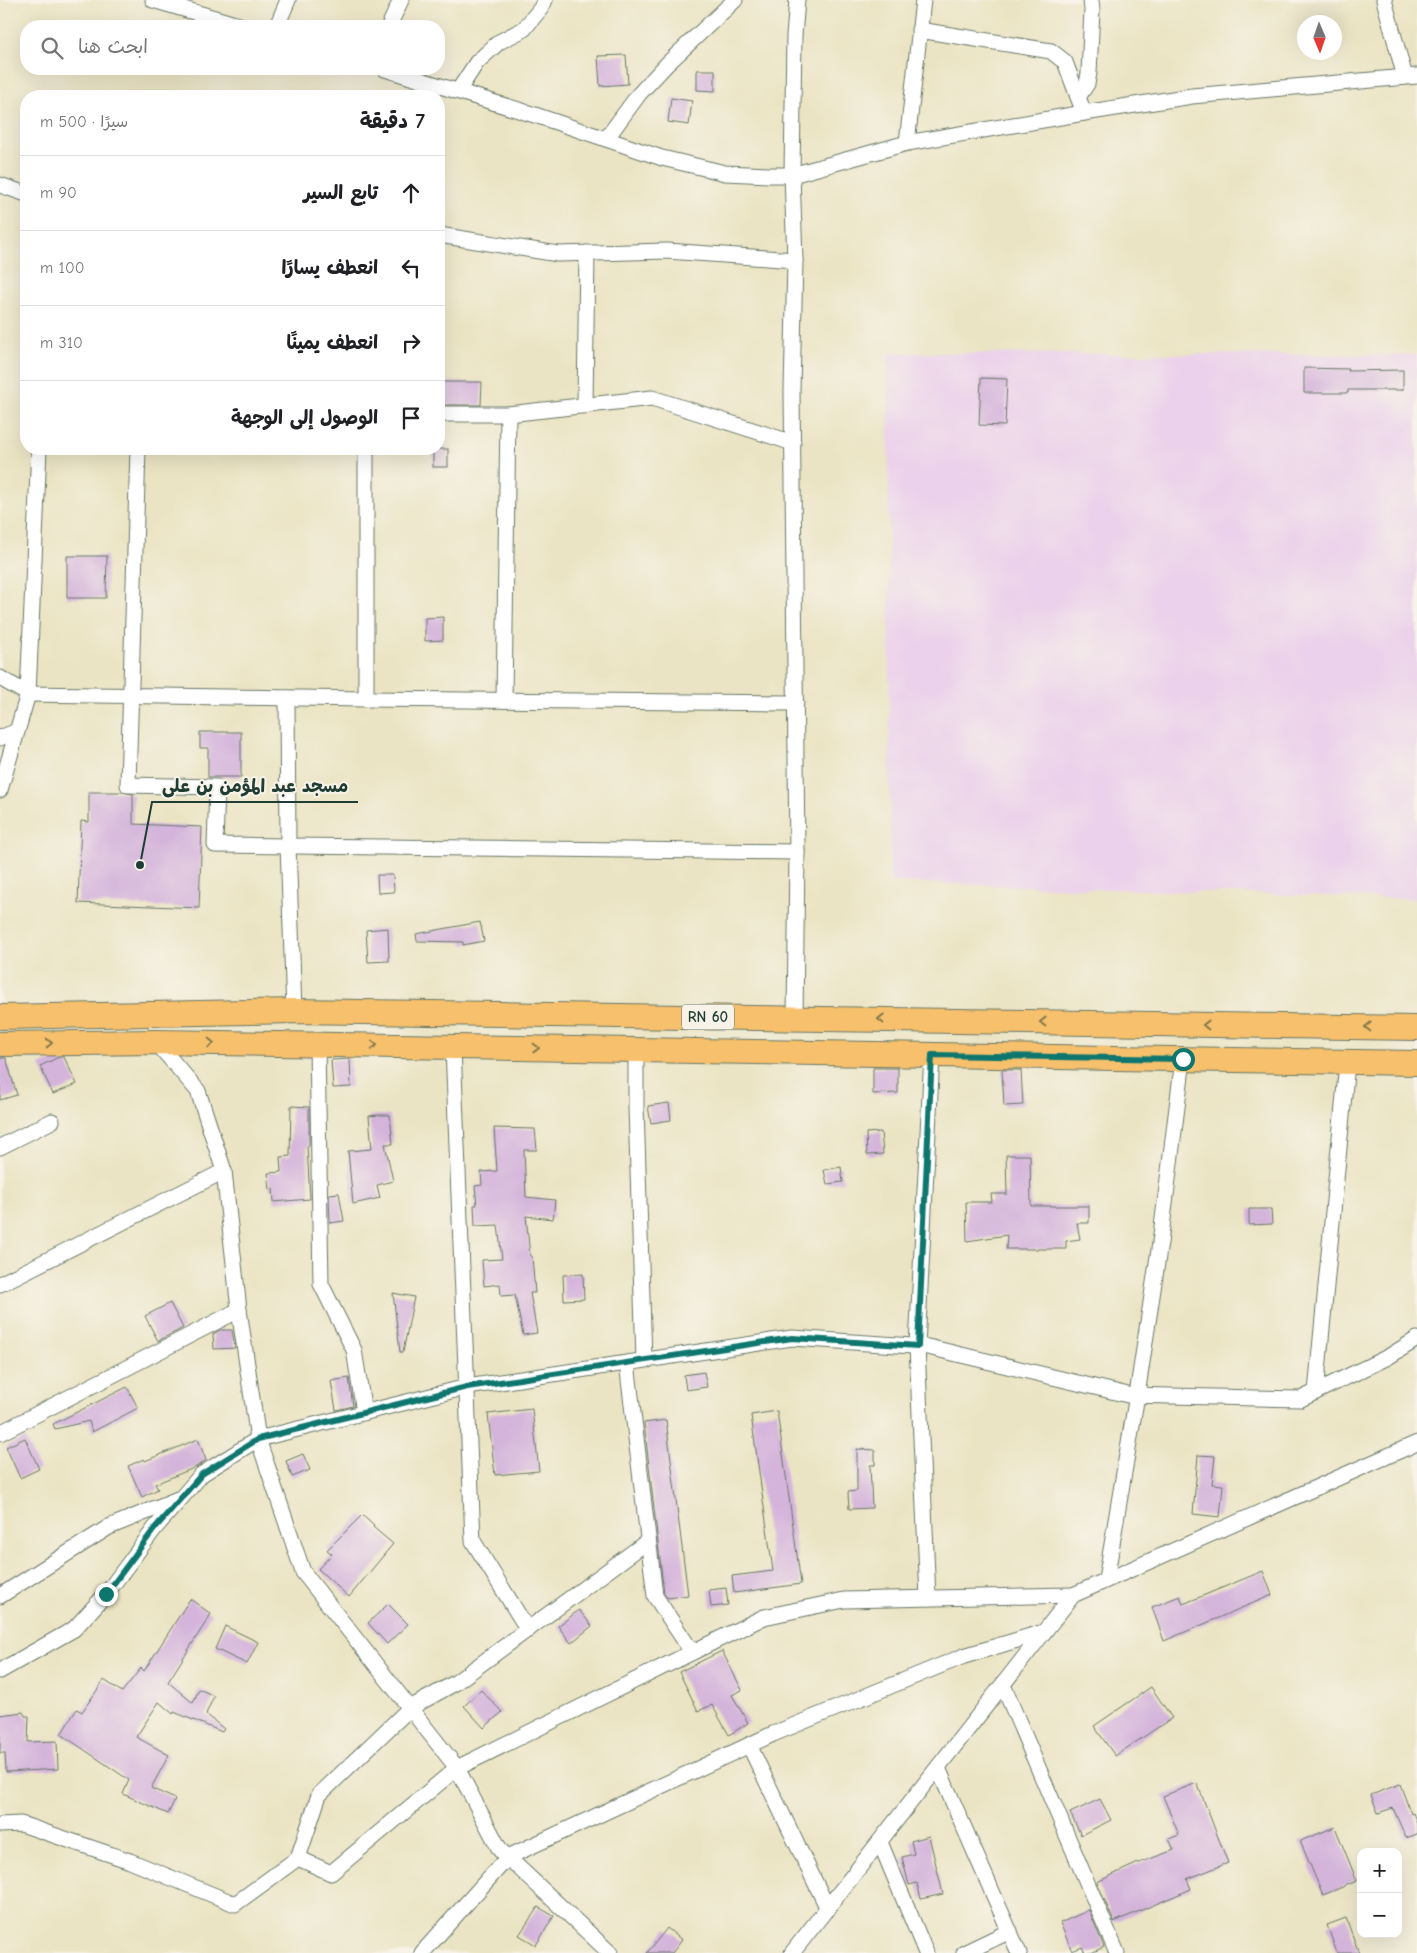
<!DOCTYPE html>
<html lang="ar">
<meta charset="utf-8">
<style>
body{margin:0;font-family:"Comic Neue","Playpen Sans Arabic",sans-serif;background:#f6f6f6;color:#202124;direction:rtl}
.controls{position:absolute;right:15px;bottom:15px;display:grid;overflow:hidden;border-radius:10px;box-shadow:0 5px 20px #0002}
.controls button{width:45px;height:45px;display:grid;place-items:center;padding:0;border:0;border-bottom:1px solid #e0e0e0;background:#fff;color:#202124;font:25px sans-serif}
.compass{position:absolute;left:1297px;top:15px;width:45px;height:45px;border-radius:50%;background:#fff;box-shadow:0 5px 20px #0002;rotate:178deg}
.stop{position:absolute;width:15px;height:15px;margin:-11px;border:4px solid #0f766e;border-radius:50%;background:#fff}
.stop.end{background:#0f766e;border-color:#fff;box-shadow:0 1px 5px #0008}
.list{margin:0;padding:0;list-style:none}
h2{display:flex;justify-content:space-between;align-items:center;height:65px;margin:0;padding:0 20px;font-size:21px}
h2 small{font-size:16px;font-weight:400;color:#757577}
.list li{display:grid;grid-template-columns:32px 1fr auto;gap:15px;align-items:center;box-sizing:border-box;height:75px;padding:0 20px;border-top:1px solid #e0e0e0}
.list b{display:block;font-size:19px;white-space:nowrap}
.list em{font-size:16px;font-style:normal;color:#757577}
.icon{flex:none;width:28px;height:28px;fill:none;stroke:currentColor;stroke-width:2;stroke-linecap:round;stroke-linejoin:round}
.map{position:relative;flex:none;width:1417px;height:1953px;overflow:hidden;direction:ltr}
.search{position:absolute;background:#fff;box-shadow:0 5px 20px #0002;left:20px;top:20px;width:425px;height:55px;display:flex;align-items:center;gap:12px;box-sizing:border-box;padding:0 18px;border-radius:20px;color:#757577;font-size:19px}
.panel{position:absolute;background:#fff;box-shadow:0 5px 20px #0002;left:20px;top:90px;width:425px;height:365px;border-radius:20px;direction:rtl}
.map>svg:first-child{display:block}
</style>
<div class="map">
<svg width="1417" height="1953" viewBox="0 0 1417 1953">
<rect width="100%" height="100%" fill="#f7f3e8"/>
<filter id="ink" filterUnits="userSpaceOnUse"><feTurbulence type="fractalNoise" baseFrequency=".02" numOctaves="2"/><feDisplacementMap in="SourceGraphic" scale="10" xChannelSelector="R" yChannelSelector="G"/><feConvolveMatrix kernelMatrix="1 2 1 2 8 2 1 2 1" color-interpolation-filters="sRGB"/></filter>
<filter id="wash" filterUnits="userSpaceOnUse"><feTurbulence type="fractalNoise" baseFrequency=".0096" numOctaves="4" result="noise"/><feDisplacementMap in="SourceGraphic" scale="20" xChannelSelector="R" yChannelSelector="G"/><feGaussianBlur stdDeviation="1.12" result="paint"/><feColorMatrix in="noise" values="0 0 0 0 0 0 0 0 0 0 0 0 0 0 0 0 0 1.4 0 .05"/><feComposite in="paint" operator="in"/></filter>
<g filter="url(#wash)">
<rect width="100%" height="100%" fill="#ebe4c4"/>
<polygon fill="#ebd1eb" points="888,353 1417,355 1417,899 890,882"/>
<g id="blocks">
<g fill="#d4b4db">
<polygon points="626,55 628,84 600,86 598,56"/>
<polygon points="697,70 715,70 715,91 697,90"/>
<polygon points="671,98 692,101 689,125 668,122"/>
<polygon points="1304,368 1349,369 1348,371 1403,370 1403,390 1348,390 1348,393 1304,393"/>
<polygon points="981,378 1007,379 1005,426 979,425"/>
<polygon points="439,382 482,382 481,405 439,405"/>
<rect x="433" y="449" width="15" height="18"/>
<polygon points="67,556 107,556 106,598 67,598"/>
<polygon points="443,617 443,640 425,641 425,618"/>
<polygon points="200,732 241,732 241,777 208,777 208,748 200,748"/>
<polygon points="89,792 122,792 133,794 133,824 202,827 199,908 78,903 81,821 89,822"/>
<polygon points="377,875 393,875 394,892 378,893"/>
<polygon points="480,922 484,941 463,945 463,942 417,941 416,934"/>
<polygon points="388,928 389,961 368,962 366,930"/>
<polygon points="59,1057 64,1057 77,1084 53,1094 40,1066"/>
<polygon points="0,1058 6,1058 17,1095 0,1100"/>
<polygon points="350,1059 351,1087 333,1088 331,1060"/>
<polygon points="873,1068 898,1068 898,1093 873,1094"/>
<polygon points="1002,1070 1021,1070 1023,1105 1004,1106"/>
<polygon points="669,1103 671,1120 651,1123 648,1106"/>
<polygon points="291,1106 309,1107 309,1146 307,1146 310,1199 274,1202 273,1189 270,1190 268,1173 281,1172 280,1157 290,1156"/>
<polygon points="379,1115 390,1115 393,1144 385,1144 393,1181 377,1185 380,1198 353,1204 348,1151 372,1149 369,1116"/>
<polygon points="494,1128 535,1129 537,1150 524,1150 526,1197 555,1200 553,1219 526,1216 530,1256 532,1256 535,1293 530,1293 537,1333 523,1335 515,1295 501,1296 500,1284 484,1286 482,1260 502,1259 498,1225 475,1226 474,1205 477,1205 475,1186 482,1185 481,1172 497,1171"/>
<polygon points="881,1132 883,1154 867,1155 866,1133"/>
<polygon points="1006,1155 1030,1155 1031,1206 1089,1206 1089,1223 1077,1223 1080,1239 1066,1241 1066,1249 1006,1249 1007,1235 967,1241 966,1202 992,1202 991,1194 1007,1194"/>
<polygon points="841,1167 843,1182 827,1184 824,1170"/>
<polygon points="339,1193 344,1221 330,1223 329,1194"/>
<polygon points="1249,1209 1271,1209 1272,1224 1249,1225"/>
<polygon points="583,1274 584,1299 564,1300 563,1275"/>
<polygon points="393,1293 414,1297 403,1352 400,1352"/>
<polygon points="170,1303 183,1328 158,1341 145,1316"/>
<polygon points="220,1330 232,1330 235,1348 214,1349 213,1334"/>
<polygon points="704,1372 707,1387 686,1390 684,1375"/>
<polygon points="349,1378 353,1406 336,1410 331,1381"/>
<polygon points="127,1387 138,1408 92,1432 89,1421 55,1429 53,1424"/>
<polygon points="532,1409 539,1471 495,1475 488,1414"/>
<polygon points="777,1411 801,1584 734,1593 732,1576 773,1571 751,1415"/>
<polygon points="666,1420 688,1595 668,1598 664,1593 644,1423"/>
<polygon points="25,1438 39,1469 20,1478 6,1447"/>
<polygon points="198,1439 206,1460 196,1467 155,1484 158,1489 142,1497 128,1466 144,1459 145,1461"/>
<polygon points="857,1449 875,1450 875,1465 870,1465 872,1508 849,1509 848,1492 857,1491"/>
<polygon points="303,1454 310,1470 292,1477 286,1461"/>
<polygon points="1198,1455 1215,1456 1212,1484 1223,1485 1220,1517 1193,1514"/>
<polygon points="362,1515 374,1526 373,1527 393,1544 349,1597 318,1569 332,1554 327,1550"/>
<polygon points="1263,1571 1272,1595 1164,1641 1152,1607 1180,1596 1183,1604"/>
<polygon points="726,1588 728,1605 711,1607 709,1590"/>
<polygon points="190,1599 211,1614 168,1682 193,1703 199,1689 214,1696 206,1714 224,1729 222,1732 174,1712 173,1714 159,1702 136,1737 169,1755 151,1788 175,1799 168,1814 123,1794 129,1780 61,1734 77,1709 82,1712 104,1680 122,1692 141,1668 144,1671"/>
<polygon points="388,1604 408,1624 387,1644 368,1623"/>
<polygon points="579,1610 592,1626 571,1643 558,1626"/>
<polygon points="225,1626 258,1642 247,1664 215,1649"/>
<polygon points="722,1651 742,1690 732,1695 748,1723 729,1735 712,1705 698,1711 679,1672"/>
<polygon points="1151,1687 1172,1718 1115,1756 1094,1726"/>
<polygon points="481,1690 502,1712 484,1728 464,1706"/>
<polygon points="23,1712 25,1716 29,1716 28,1742 57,1741 58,1769 6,1772 5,1753 0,1753 0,1715"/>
<polygon points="1197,1783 1228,1863 1187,1879 1191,1889 1114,1922 1097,1882 1136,1864 1174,1850 1169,1839 1179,1835 1163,1796"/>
<polygon points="1400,1784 1411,1814 1413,1813 1417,1823 1417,1834 1406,1838 1393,1808 1378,1813 1371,1795"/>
<polygon points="1100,1799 1111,1820 1081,1835 1070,1813"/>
<polygon points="1335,1827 1357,1881 1323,1895 1300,1841"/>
<polygon points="929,1836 943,1894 921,1899 917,1883 909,1885 902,1857 914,1854 911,1841"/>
<polygon points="538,1907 554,1916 536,1945 519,1935"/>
<polygon points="1089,1910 1104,1947 1091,1953 1085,1953 1082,1947 1072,1951 1060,1923"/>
<polygon points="1346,1918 1359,1953 1337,1953 1327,1925"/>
<polygon points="667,1928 682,1940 672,1953 647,1953"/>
</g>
</g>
</g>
<g filter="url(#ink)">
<use href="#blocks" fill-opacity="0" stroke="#676" stroke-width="1"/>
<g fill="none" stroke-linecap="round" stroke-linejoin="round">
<g stroke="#676" stroke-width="17">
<g id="street">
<polyline points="153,0 242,26"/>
<polyline points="1384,0 1405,77"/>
<polyline points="277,26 288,0"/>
<polyline points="389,26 401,0"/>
<polyline points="919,30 1051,51 1065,62 1084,113"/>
<polyline points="385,69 538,116 662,158 725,173 769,175 792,175 907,143 1084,113 1192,96 1417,76"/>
<polyline points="458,91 477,62 499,42 524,29 541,8 545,0"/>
<polyline points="1078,97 1087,84 1089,73 1092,10 1091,0"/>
<polyline points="606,139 639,94 667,64 735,0"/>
<polyline points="907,143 923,0"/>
<polyline points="0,185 26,194"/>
<polyline points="439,235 558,254 667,251 795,260"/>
<polyline points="585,406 587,253"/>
<polyline points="439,414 508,414 652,398 793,443"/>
<polyline points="138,449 128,785 217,787 215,845 797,852"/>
<polyline points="366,449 366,699"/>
<polyline points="0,678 28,694 366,699 796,703"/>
<polyline points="287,698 288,845 294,1011"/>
<polyline points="504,700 508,414"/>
<polyline points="0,738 17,731"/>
<polyline points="0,790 28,694 39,449"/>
<polyline points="795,1018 797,852 792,391 795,260 792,175 794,36 797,0"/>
<polyline points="156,1042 198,1091 224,1171 239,1310 258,1439 303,1572 457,1768 500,1850 610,1953"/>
<polyline points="317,1044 321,1284 354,1350 364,1412"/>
<polyline points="453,1047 473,1541 528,1630"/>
<polyline points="636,1050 636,1107 644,1360"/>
<polyline points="0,1147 52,1121"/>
<polyline points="0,1284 224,1171"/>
<polyline points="627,1363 655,1596 692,1652"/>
<polyline points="1316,1392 1347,1063"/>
<polyline points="0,1433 239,1310"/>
<polyline points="1106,1580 1137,1395 1160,1243 1183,1059"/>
<polyline points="0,1596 109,1527 178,1499"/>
<polyline points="928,1598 917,1346 932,1055"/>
<polyline points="0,1671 74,1629 106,1594 155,1528 202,1474 258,1439 467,1387 792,1338 928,1347 1128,1395 1301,1399 1388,1357 1417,1339"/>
<polyline points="1003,1685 1117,1953"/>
<polyline points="749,1745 828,1909"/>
<polyline points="938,1768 1019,1953"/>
<polyline points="0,1825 21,1824 130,1861 235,1904 298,1858 319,1795 410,1708 455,1683 648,1541"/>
<polyline points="880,1842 926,1953"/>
<polyline points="298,1858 331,1873 457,1768 764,1617 844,1600 1073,1595"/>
<polyline points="422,1953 508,1857 773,1734 964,1656 1044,1632"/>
<polyline points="792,1953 1073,1595 1417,1443"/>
<polyline points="964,1953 1010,1931"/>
</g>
</g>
<g stroke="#676" stroke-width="26">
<g id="primary">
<polyline points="0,1017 294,1011 1417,1028"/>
<polyline points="0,1044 156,1042 1417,1063"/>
</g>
</g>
<use href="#street" stroke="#fff" stroke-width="15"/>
<use href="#primary" stroke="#f7c06c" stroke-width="24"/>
</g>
<defs><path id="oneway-chevron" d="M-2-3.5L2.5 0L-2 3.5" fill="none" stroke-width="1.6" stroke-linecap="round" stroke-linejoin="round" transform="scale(1.25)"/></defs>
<g stroke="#80784d">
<use href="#oneway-chevron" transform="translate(881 1019) rotate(-179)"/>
<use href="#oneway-chevron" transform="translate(1043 1022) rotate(-179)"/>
<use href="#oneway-chevron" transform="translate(1206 1025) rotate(-179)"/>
<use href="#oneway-chevron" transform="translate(1368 1027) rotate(-179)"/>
<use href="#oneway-chevron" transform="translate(49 1043) rotate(-1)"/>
<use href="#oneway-chevron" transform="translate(211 1043) rotate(1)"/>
<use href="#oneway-chevron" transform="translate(374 1045) rotate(1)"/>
<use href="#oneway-chevron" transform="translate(536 1048) rotate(1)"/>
</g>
</g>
<g fill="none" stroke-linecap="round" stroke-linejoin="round" filter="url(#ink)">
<polyline stroke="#0f766e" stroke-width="6" points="106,1594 155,1528 202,1474 258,1439 467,1387 792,1338 918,1346 932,1055 1183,1059"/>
</g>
<g text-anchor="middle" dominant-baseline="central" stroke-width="4" stroke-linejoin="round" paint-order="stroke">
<rect fill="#f7f3e8" stroke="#60746a" stroke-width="1" x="682" y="1004.5" width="52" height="25" rx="4"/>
<g font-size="15" font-weight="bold" fill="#1f3d34">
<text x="708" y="1017">RN 60</text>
</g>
</g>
<path fill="none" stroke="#1f3d34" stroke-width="2" d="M140 865L152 802H358"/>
<circle fill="#1f3d34" stroke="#f7f3e8" stroke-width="2" cx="140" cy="865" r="5"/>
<g font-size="18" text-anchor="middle" font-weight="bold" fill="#1f3d34" stroke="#f7f3e8" stroke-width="4" stroke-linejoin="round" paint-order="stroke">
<text x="255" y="792">مسجد عبد المؤمن بن على</text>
</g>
</svg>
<div class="controls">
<button>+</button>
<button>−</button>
</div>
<svg class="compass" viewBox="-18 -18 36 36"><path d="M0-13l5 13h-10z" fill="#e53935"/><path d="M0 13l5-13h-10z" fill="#757577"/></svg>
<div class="stop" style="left:1183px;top:1059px"></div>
<div class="stop end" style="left:106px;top:1594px"></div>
<div class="search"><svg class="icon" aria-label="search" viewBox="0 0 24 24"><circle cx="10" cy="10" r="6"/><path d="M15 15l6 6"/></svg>ابحث هنا</div>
<section class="panel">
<h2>7 دقيقة<small>سيرًا · 500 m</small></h2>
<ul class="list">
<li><svg class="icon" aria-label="ahead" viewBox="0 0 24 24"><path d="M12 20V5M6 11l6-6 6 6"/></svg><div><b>تابع السير</b></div><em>90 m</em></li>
<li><svg class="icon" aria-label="left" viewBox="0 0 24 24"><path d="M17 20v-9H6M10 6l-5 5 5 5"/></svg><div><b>انعطف يسارًا</b></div><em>100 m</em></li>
<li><svg class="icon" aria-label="right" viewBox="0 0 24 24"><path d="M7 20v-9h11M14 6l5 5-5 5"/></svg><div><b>انعطف يمينًا</b></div><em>310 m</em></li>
<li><svg class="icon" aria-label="arrive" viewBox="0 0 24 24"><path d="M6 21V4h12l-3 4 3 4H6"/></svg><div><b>الوصول إلى الوجهة</b></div></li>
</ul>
</section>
</div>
